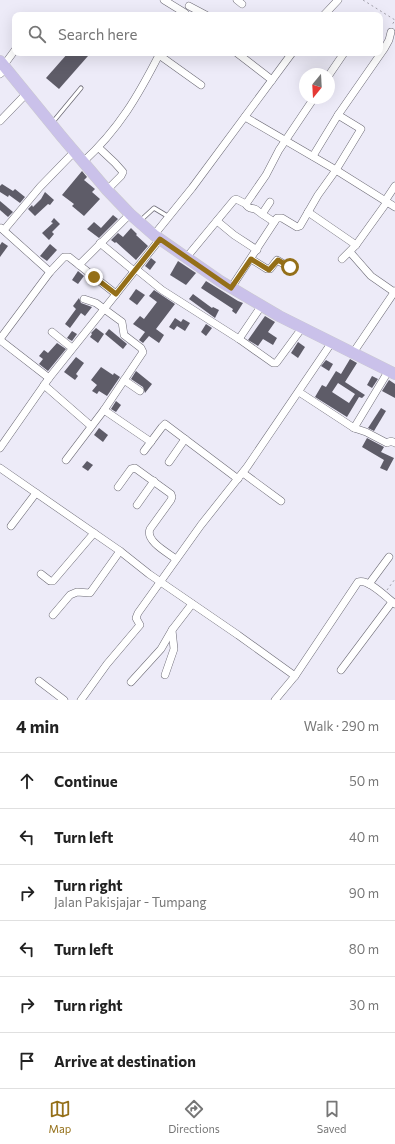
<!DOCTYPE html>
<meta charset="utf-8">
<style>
body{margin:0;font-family:Commissioner,sans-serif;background:#f2f2f2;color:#222}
.compass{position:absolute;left:299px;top:68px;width:36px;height:36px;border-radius:50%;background:#fff;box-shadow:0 4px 16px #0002;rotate:198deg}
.stop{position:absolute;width:12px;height:12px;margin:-9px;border:3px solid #946f18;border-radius:50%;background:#fff}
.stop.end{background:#946f18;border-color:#fff;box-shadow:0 1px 4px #0008}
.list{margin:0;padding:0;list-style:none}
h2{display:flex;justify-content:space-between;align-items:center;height:52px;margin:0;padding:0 16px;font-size:17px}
h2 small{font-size:13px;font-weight:400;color:#767676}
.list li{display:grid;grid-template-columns:26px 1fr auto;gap:12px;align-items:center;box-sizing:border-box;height:56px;padding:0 16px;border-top:1px solid #e0e0e0}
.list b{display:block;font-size:15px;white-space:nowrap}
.list p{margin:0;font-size:13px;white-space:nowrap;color:#767676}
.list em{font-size:13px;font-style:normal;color:#767676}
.icon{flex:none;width:22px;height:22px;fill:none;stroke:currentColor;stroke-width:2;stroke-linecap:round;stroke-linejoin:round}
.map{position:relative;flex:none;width:395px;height:700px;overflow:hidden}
.search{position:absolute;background:#fff;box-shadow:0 4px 16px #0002;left:12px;right:12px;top:12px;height:44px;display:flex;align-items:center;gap:10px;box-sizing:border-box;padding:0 14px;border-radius:8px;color:#767676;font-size:15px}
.sheet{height:388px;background:#fff}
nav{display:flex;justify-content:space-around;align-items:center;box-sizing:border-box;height:56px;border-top:1px solid #e0e0e0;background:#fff;font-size:11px;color:#767676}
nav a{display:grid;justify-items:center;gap:2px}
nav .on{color:#946f18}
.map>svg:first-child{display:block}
</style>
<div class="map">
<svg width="395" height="700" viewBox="0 0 395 700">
<rect width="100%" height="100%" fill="#edebf8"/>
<g fill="#5e5c68" fill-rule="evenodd">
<polygon points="68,53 85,53 88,56 59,89 46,78"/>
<polygon points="82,171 87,177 84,180 95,189 92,192 100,199 84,216 72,206 74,204 62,195"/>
<polygon points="2,184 13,191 15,189 25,197 20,203 9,195 8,197 0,192 0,186"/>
<polygon points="45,192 54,200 50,205 48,204 35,216 28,209 32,205 33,207 41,199"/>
<polygon points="0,201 13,212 8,217 0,210"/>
<polygon points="113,215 118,219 99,238 87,229 94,222 101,228"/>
<polygon points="54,218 60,224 52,232 54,234 49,240 42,233 53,223 51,222"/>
<polygon points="131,228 137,234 136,235 148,246 136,260 116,242 115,243 111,240 118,233 123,237"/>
<polygon points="2,242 8,246 0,257 0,245"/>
<polygon points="50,244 57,250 47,261 40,256"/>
<polygon points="151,258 156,262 150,270 145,266"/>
<polygon points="178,261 196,273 186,285 170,275"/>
<polygon points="78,271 84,276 78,284 72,280"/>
<polygon points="206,281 238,301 243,303 236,314 232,311 233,309 201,288"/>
<polygon points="136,289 145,295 137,305 129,299"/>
<polygon points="154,290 175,304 156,329 164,335 159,343 149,336 143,343 139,340 145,332 133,324 140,316 144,319 157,302 149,296"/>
<polygon points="193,294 212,308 213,307 219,310 215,318 189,299"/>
<polygon points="79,298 81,303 92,307 85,316 81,313 70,328 65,324 76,309 73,306"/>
<polygon points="265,316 275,322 268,332 277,338 273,345 263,339 258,346 248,340"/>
<polygon points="175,318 181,322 183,319 190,323 185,331 177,326 174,330 169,327"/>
<polygon points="206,324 212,328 206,336 201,332"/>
<polygon points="96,328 104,334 98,343 90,337 92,334 91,333"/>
<polygon points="109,329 127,344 123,349 105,334"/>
<polygon points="72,331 77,334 72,341 67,338"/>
<polygon points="298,342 305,347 298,358 291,353"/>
<polygon points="57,343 66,349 48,371 39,364 43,359 39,356 44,350 48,353"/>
<polygon points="76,357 84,363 76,374 78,376 75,380 64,372"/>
<path d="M350 359 357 363 345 382 365 395 362 398 359 397 347 417 315 397 322 385 326 387 336 371 341 374ZM338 383 355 394 349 403 332 392Z"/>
<polygon points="326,360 333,364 329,371 321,366"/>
<polygon points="101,367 113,375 114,373 120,377 107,396 99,391 97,394 92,391 97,385 91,380"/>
<polygon points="136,371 152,384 145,393 143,387 131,379"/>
<polygon points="372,376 378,379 372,388 367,385"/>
<polygon points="389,380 395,384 395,398 382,391"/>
<polygon points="116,401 121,405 116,412 111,409"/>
<polygon points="381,408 386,411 374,431 368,428"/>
<polygon points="99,428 108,435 103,442 94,435"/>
<polygon points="367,438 384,447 381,452 394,458 387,471 380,468 384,460 362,447"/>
<polygon points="87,461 93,465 88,471 82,467"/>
</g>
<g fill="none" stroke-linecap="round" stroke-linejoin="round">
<g stroke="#6d6b76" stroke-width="5">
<g id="lane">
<polyline points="52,123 81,88"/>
<polyline points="141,220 154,208 169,217"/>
</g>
</g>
<g stroke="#6d6b76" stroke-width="8">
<g id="street">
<polyline points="164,0 185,13"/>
<polyline points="237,0 242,4"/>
<polyline points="189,6 206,15"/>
<polyline points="324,15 338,0"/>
<polyline points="237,53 272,80"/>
<polyline points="159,55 201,85"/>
<polyline points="4,65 15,50"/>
<polyline points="0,74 6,69"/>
<polyline points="329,75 344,53"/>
<polyline points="245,117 336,170 395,207"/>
<polyline points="0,121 26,94"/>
<polyline points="99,148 115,163 123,172 121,176 107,190"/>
<polyline points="313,156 338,115 384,49 389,40 391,32"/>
<path d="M83 162C119 129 138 96 160 53"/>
<polyline points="385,201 395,186"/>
<polyline points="270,202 262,214 274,222"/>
<path d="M246 204C248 209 251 208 255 209 257 210 260 213 262 214"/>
<polyline points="308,212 356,245"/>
<polyline points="217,221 234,235 257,250"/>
<polyline points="1,228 50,272"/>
<polyline points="4,230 40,187 74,152"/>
<polyline points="154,235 192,188 292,53"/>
<polyline points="100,243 134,271"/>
<polyline points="350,252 371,276 394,292"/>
<polyline points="186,258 234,200 236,199 246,204 266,175 279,150 314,98"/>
<polyline points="251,259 267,269 270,269 277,260 289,267"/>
<polyline points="342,259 356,245 387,202"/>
<polyline points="79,265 130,214"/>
<polyline points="136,269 162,290 239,339 273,363 276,363 277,362 302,328"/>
<polyline points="231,288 277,218 282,218 297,227 300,226 318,195 336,170 361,129 338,115"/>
<polyline points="52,332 72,348"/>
<polyline points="0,339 50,272 64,257 69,257 116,294"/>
<polyline points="239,339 262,305"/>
<polyline points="0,340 49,378"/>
<polyline points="353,353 395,291"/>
<polyline points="124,380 140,391"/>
<polyline points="44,385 91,426"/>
<polyline points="299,392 354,428 366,432 387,443 391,441 395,443"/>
<polyline points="104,410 151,442"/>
<polyline points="354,428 389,370"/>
<polyline points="0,448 49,378 160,239"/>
<polyline points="144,451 162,427 165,424 238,479"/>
<polyline points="66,460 104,410 143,352 141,348 124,335 122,322 96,303 84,299"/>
<polyline points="169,462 185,439"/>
<polyline points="0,468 120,551 149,574 238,635 295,676 275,700"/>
<polyline points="243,473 281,501"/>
<path d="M118 487 131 469 135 468 171 494 172 497 171 500 150 529C145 541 168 553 176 559"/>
<polyline points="137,505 154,481"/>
<polyline points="11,526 36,493"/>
<polyline points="41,574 50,581 53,581 94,533"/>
<polyline points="369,584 389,557"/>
<polyline points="53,615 70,595 77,592 90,593 120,551"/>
<polyline points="341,670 392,602"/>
<polyline points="165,675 174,649 172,630 192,604"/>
<path d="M295 676 358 582C368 578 387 598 395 604"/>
<polyline points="39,681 64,700"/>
<polyline points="131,682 161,649 172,630"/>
<polyline points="81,700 107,664 140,625 136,618 138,613 201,525 247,467 332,342"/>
</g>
</g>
<g stroke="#cbcbcc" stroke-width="12">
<polyline id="primary" points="0,61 62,137 107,190 130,214 154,235 220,281 279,316 395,374"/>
</g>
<g stroke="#a2a0aa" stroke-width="1" stroke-dasharray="2 3" stroke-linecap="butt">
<polyline points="363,0 395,20 392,25"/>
<polyline points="387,590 395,579"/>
</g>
<use href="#lane" stroke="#fff" stroke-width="3.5"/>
<use href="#street" stroke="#fff" stroke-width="7"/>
<use href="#primary" stroke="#cac1ea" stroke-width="11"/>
</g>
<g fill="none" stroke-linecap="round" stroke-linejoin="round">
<polyline stroke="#946f18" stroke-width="5" points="94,277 116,294 160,239 231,288 251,259 269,270 278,260 290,267"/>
</g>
</svg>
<svg class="compass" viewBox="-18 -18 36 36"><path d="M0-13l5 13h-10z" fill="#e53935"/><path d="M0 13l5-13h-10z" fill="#767676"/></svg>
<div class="stop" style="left:290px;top:267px"></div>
<div class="stop end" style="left:94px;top:277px"></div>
<div class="search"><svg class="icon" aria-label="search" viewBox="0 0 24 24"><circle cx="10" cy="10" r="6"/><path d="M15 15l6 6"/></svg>Search here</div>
</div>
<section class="sheet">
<h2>4 min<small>Walk · 290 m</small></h2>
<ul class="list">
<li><svg class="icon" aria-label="ahead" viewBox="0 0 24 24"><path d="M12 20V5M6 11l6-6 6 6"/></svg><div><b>Continue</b></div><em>50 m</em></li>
<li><svg class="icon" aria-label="left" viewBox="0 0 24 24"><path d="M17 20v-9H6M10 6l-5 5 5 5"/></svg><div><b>Turn left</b></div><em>40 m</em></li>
<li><svg class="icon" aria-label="right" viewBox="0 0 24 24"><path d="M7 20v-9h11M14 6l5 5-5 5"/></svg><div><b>Turn right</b><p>Jalan Pakisjajar - Tumpang</p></div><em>90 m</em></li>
<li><svg class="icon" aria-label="left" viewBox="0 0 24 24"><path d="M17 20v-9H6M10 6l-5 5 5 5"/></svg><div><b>Turn left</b></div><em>80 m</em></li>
<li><svg class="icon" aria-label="right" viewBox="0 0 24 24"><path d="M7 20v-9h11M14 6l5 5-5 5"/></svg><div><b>Turn right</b></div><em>30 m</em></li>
<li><svg class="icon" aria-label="arrive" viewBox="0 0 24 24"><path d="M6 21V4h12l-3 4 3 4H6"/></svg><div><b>Arrive at destination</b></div></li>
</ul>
</section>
<nav>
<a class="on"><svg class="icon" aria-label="map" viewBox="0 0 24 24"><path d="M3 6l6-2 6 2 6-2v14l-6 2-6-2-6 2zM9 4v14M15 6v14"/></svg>Map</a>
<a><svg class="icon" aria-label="directions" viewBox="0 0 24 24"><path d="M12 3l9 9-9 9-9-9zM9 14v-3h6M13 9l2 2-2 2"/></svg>Directions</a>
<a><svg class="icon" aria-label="saved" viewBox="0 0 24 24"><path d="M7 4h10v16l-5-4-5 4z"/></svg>Saved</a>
</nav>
